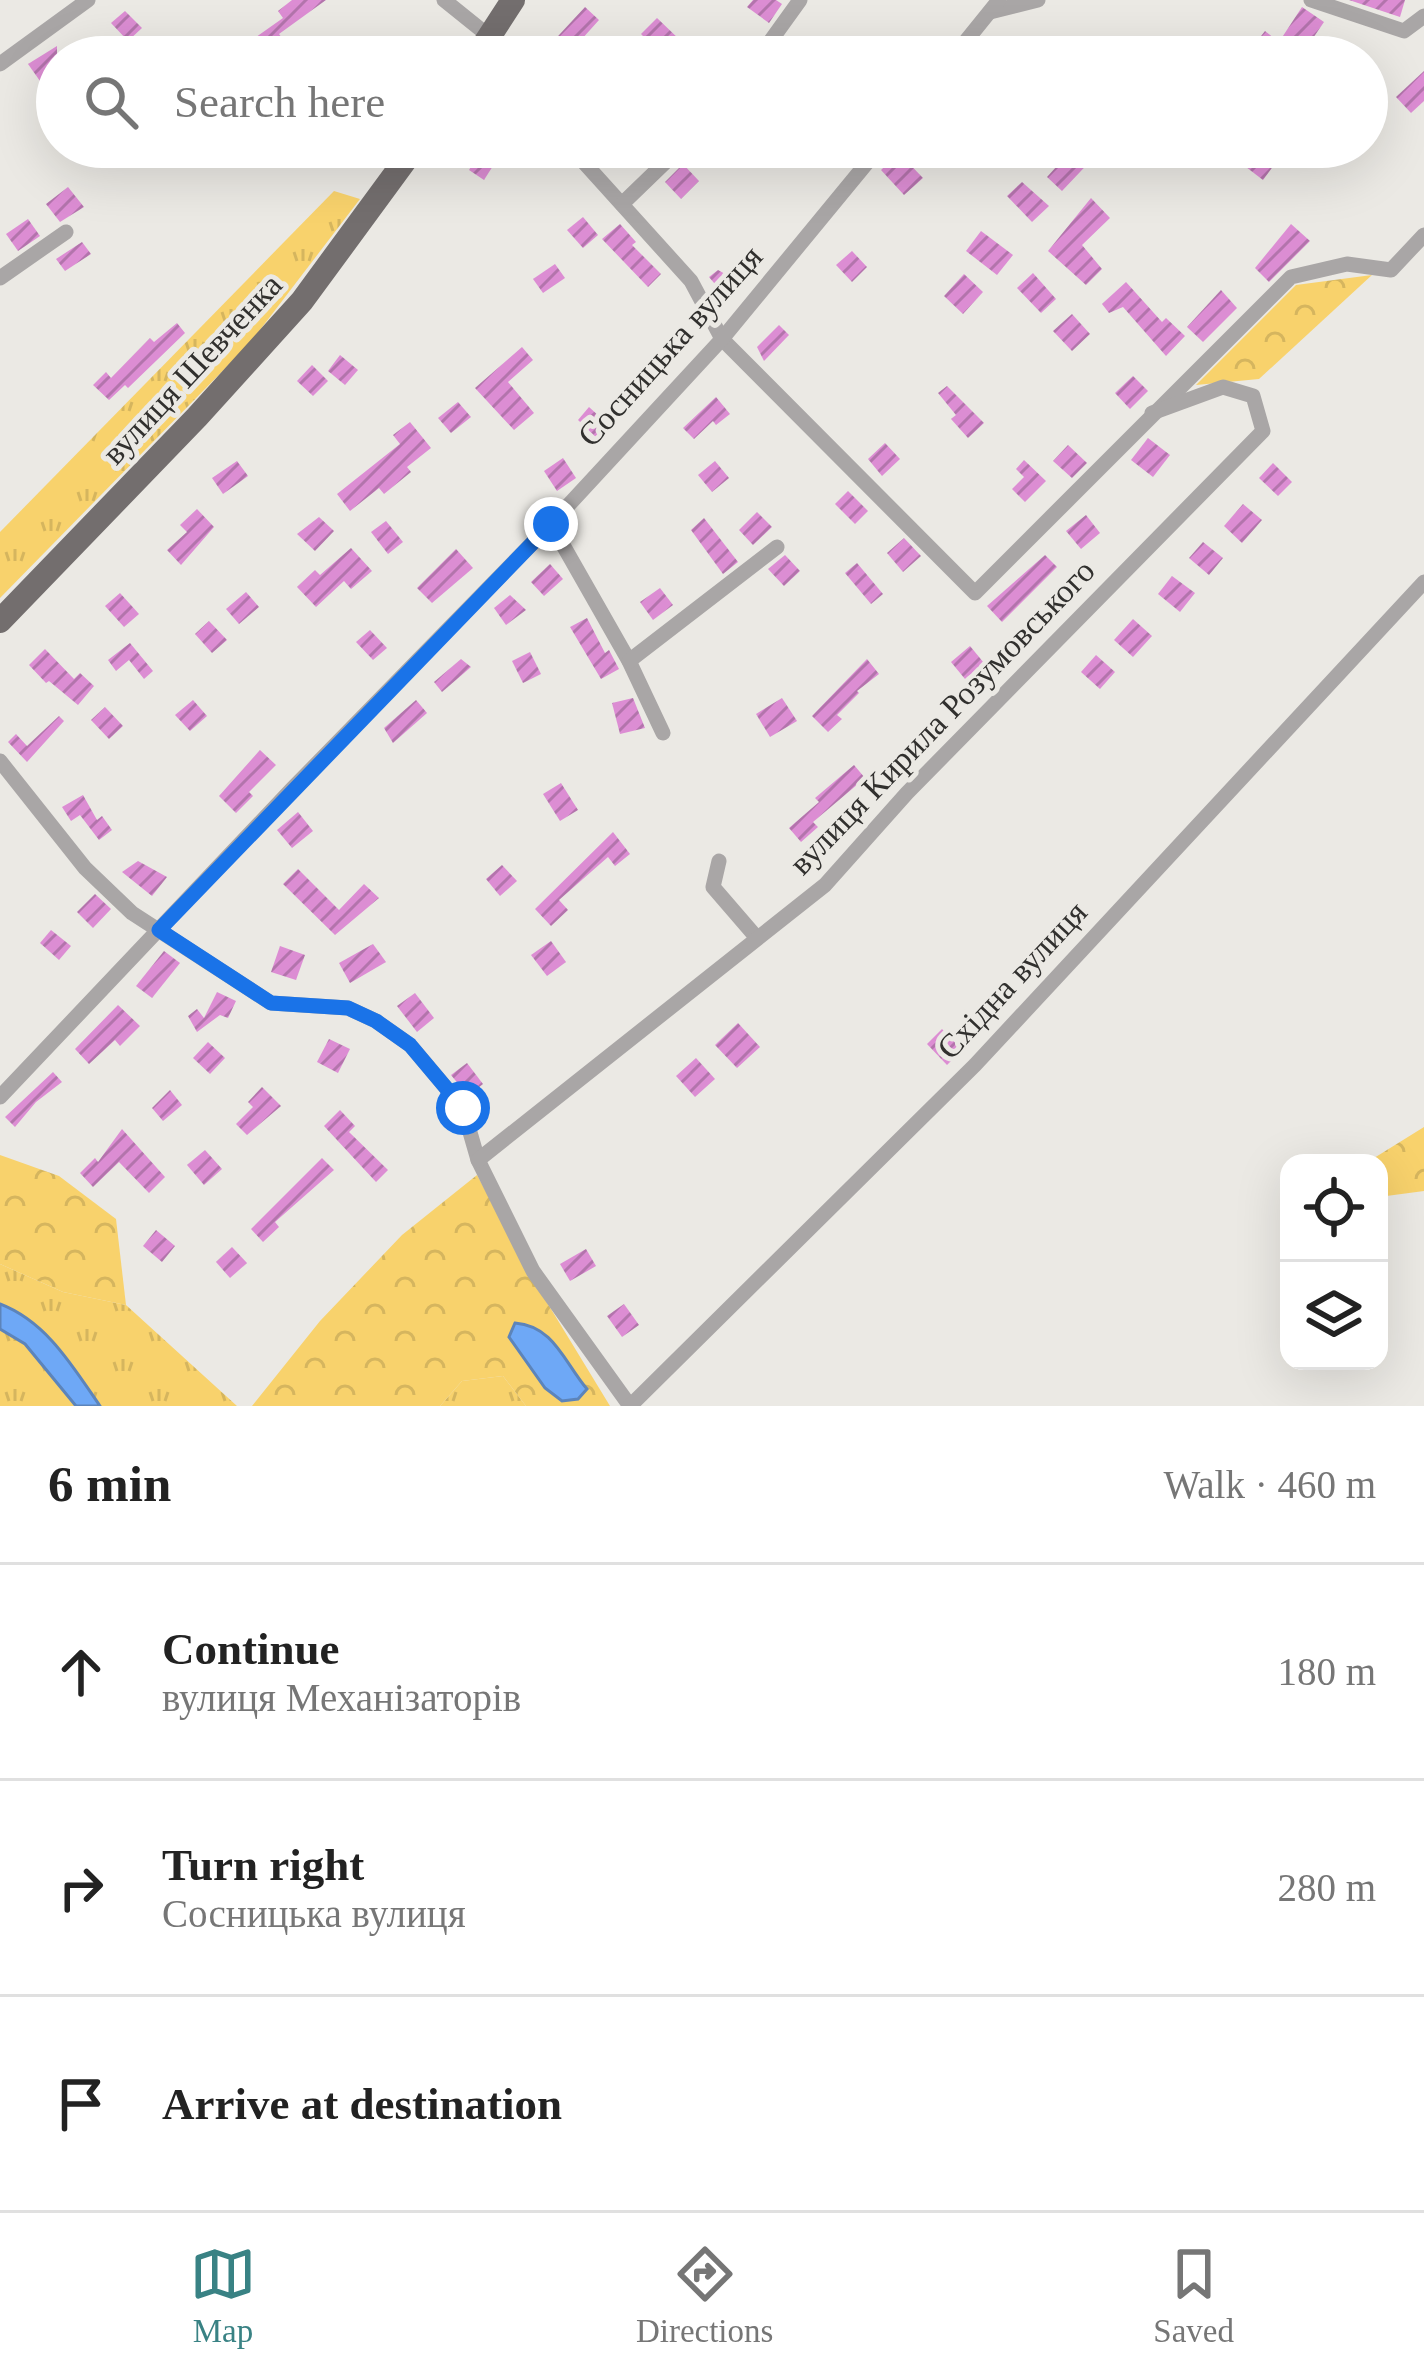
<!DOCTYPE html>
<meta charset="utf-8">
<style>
body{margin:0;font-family:"Times New Roman",serif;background:#f6f6f6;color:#222}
.controls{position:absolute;right:36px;bottom:36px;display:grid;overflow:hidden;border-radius:24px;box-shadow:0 12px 48px #0002}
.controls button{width:108px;height:108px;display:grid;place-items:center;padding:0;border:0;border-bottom:3px solid #e0e0e0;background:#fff;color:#222;font:60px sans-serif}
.stop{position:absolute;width:36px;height:36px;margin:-27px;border:9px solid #1a73e8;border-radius:50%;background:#fff}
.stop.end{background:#1a73e8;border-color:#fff;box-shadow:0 3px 12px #0008}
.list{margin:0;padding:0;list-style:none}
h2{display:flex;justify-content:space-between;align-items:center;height:156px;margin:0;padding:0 48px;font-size:51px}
h2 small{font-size:39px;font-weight:400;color:#767676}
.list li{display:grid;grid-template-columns:78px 1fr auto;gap:36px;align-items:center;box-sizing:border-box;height:216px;padding:0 48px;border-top:3px solid #e0e0e0}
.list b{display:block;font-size:45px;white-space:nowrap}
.list p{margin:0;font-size:39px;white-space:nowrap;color:#767676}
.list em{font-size:39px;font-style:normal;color:#767676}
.icon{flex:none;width:66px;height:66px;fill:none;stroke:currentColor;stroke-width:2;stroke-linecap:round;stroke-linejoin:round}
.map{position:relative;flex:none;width:1424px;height:1406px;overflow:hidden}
.search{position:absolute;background:#fff;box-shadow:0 12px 48px #0002;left:36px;right:36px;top:36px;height:132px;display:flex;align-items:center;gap:30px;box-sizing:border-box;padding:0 42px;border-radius:66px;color:#767676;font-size:45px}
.sheet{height:804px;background:#fff}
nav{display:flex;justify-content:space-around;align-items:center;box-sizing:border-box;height:168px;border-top:3px solid #e0e0e0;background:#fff;font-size:33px;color:#767676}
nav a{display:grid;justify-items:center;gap:6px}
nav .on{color:#398284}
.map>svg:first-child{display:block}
</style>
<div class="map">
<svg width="1424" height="1406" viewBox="0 0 1424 1406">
<defs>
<pattern id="grass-tufts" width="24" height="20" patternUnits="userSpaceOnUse" patternTransform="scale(3)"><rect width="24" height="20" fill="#f8d26c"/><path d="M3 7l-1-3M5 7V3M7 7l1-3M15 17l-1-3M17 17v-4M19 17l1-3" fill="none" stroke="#d5b55e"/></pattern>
<pattern id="forest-crowns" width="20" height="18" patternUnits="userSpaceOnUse" patternTransform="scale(3)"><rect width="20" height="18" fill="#f8d26c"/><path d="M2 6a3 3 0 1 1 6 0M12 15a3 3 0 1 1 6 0" fill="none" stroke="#d5b55e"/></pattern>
<pattern id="building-hatch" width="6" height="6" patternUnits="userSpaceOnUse" patternTransform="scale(3)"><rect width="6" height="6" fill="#dc8dd3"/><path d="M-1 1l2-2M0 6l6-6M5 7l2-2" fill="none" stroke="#b374ac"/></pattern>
</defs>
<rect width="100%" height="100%" fill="#ebe9e4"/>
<g fill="url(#grass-tufts)">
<polygon points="334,191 360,199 250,343 0,598 0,532"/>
<path d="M0 1264 63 1292 126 1305 237 1406H100C73 1367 47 1322 0 1304Z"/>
<polygon points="0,1329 25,1344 76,1406 0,1406"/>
<polygon points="503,1376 526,1406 440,1406 462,1381"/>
</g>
<g fill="url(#forest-crowns)">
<polygon points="1372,275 1259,379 1196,385 1296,285"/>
<polygon points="1424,1127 1424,1191 1379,1197 1379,1163 1366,1163"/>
<polygon points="0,1155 59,1176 116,1219 126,1305 63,1292 0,1264"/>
<polygon points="477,1175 540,1291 610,1406 526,1406 503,1376 462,1381 440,1406 252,1406 320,1321 402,1235"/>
</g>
<g fill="#6ea8f6" stroke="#5c84ba" stroke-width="3">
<path d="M0 1304C47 1322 73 1367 100 1406H76L25 1344 0 1329Z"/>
<path d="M515 1323C554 1326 564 1362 587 1389L578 1399 562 1401 545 1388 509 1337Z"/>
</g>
<g fill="url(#building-hatch)">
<polygon points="292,0 326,0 279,34 285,42 259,57 249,42 283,18 278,11"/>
<polygon points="753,0 776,0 782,4 769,23 747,7"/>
<polygon points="1349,0 1405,0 1400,17"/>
<polygon points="585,7 599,20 572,50 579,57 557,57 547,48"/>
<polygon points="1302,7 1324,22 1309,44 1304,40 1290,57 1269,57 1254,45 1265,31 1279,42"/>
<polygon points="125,11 142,28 128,41 111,23"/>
<polygon points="657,18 681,41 699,57 627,57 646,39 641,34"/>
<polygon points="57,46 57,68 40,81 28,64"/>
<polygon points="1424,71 1424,101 1411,113 1396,97"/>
<polygon points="1059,147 1092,147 1098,153 1062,191 1047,177 1067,155"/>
<polygon points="1260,147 1287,147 1263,180 1246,167"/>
<polygon points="482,149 498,158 484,180 469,170"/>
<polygon points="899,153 923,178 904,195 881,170"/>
<polygon points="683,164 699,181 681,199 665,182"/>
<polygon points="1022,182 1049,206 1032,222 1007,196"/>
<polygon points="68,187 84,207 60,222 46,204"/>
<polygon points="1091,198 1110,218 1082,245 1102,269 1086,285 1048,251"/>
<polygon points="583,217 598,235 583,248 567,230"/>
<polygon points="28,219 40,236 18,251 6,234"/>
<polygon points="620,224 636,242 632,245 661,274 648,287 602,239"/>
<polygon points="1291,224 1310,241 1269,282 1255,268"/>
<polygon points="981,231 1013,255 997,275 966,251"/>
<polygon points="82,242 91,254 65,271 56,259"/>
<polygon points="852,251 867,267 852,282 836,265"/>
<polygon points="555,264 565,278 543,293 533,279"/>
<polygon points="736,268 745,279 725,296 709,277 718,270 727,275"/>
<polygon points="1033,273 1056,299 1041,313 1017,288"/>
<polygon points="964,274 983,292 963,314 944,296"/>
<polygon points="1126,282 1162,322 1166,318 1185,336 1166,356 1123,307 1109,313 1102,304"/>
<polygon points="1221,290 1237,308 1203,342 1187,327"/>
<polygon points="1072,314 1090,334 1072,351 1053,331"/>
<polygon points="177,323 185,333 128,388 125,385 109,400 93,385 106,372 111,378 150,338 154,342"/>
<polygon points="779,325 789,335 764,361 757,347"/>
<polygon points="522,347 533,360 508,382 534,413 514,430 475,388"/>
<polygon points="340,355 358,370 345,385 328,371"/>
<polygon points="312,365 328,381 313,396 297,381"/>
<polygon points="1133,376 1148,391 1130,409 1115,393"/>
<polygon points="947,386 984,423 968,438 951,419 956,415 938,393"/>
<polygon points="716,397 730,414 716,425 713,421 694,439 683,428"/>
<polygon points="458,402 471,417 451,433 438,418"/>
<polygon points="589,407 612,428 600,441 578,420"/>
<polygon points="410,422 431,448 407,467 411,472 384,494 379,488 350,511 337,494 400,444 393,435"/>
<polygon points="1148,438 1170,455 1153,477 1131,460"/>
<polygon points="885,443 900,459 882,476 868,459"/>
<polygon points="1068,445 1087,463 1072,478 1053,461"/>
<polygon points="563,458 576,478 557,491 544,471"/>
<polygon points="1024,460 1046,481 1025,502 1012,489 1024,477 1016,469"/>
<polygon points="237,461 248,476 223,494 212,478"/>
<polygon points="715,461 729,478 712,492 698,475"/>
<polygon points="1273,463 1292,482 1278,496 1259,478"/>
<polygon points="848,491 868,511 855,524 835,504"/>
<polygon points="1243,504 1262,520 1242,543 1224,526"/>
<polygon points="197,509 214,527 181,565 167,550 187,532 180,525"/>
<polygon points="757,512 772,527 753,545 739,530"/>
<polygon points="1086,515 1100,533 1081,549 1066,531"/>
<polygon points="319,517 334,531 315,551 297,534"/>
<polygon points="704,518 738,562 723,574 691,530"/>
<polygon points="386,521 403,542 388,554 371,532"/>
<polygon points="904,538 921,556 903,572 887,553"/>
<polygon points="1203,542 1223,558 1209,575 1189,558"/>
<polygon points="351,548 372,571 351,589 344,581 316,607 297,587 315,570 320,575"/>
<polygon points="456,549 473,568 432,603 417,588"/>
<polygon points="785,555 800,571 784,586 768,569"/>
<polygon points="1045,555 1057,567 1002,622 987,606"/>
<polygon points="857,563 883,594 871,604 845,573"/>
<polygon points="550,564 563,579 544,596 531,582"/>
<polygon points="1172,576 1195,593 1180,612 1158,594"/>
<polygon points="660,588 673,605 653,620 640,602"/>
<polygon points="246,592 259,607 239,624 226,609"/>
<polygon points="120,593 139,614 124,627 105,606"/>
<polygon points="510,595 526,610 506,625 494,608"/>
<polygon points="587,618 605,653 609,650 619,669 601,679 570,627"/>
<polygon points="1133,619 1152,636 1133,657 1114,640"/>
<polygon points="209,621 227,640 212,653 195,634"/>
<polygon points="370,630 387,648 373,660 356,642"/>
<polygon points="130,643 153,671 144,679 129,660 116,671 108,660"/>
<polygon points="970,646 984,663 965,679 951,662"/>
<polygon points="45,649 74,679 80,673 94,686 78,705 49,681 46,683 29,665"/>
<polygon points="530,652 541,674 523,683 512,661"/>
<polygon points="1096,655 1115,672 1100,689 1081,672"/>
<polygon points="461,659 471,667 442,692 434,682"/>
<polygon points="867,659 879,674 857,691 859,693 837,715 842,719 828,732 812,716"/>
<polygon points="633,698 645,728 620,734 612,703"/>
<polygon points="782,698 797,721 770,737 756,714"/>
<polygon points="193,700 207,716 190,731 175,715"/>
<polygon points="416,700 427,713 393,743 384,728"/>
<polygon points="105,707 123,726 109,739 91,720"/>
<polygon points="59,716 64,721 27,762 8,742 16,734 27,746"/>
<polygon points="260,750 276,765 249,792 253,796 236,813 219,796"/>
<polygon points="854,765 865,778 813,822 818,827 801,842 789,828 819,802 815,798"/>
<polygon points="561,783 578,810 560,821 543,794"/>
<polygon points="83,795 97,820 102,816 112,830 99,840 80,815 71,821 62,807"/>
<polygon points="298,812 313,831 292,848 277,830"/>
<polygon points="613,832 630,854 615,866 608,857 559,900 568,910 551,926 535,909"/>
<polygon points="138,861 167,877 152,896 122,872"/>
<polygon points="502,865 517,881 500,896 486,879"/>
<polygon points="298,869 339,910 364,884 379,898 335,935 283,884"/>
<polygon points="95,894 111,909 93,928 77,912"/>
<polygon points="51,930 71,946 59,960 40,943"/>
<polygon points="551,941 566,962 547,976 531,955"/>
<polygon points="373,944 386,962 350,983 339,963"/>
<polygon points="280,946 305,955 296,980 271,972"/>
<polygon points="164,951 180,963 152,998 136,986"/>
<polygon points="217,992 236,1001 228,1018 220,1015 197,1032 188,1016 197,1009 204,1018"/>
<polygon points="415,993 434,1018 417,1032 397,1006"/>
<polygon points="118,1005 140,1026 120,1046 115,1040 89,1064 75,1049"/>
<polygon points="738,1023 760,1047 737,1068 715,1045"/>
<polygon points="942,1029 962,1050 947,1065 927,1044"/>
<polygon points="329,1039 350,1049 338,1073 317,1062"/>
<polygon points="208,1042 225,1058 210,1074 193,1058"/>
<polygon points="696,1058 715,1079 695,1097 676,1076"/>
<polygon points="467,1063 483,1084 468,1096 451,1075"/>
<polygon points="53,1072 62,1082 36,1102 15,1127 5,1117"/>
<polygon points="262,1087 281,1106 247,1135 236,1124 253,1107 248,1102"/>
<polygon points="170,1090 182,1105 163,1121 152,1108"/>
<polygon points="340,1110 355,1126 349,1132 388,1170 376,1182 324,1126"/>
<polygon points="122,1129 165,1177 149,1193 119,1162 93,1187 80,1173 95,1158 98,1162"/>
<polygon points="205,1150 222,1169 204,1185 187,1165"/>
<polygon points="322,1158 334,1170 275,1222 279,1227 263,1242 251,1229"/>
<polygon points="156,1230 175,1246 162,1262 143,1246"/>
<polygon points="232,1247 247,1263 230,1278 216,1262"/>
<polygon points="586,1249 596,1266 570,1281 560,1264"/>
<polygon points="624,1304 639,1325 622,1337 607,1316"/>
</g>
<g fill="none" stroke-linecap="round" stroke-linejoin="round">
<g stroke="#a9a6a6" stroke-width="15">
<polyline points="444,0 490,37"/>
<polyline points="1311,0 1404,31 1424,16"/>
<polyline points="990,12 1038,0"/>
<polyline points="759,57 800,0"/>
<polyline points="953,57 999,0"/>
<polyline points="0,64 88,0"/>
<polyline points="570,147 691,281 722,339 975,593 1291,277 1347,264 1391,270 1424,235"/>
<polyline points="622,204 681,147"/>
<polyline points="0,278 66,232"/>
<polyline points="551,524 629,661 663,733"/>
<polyline points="629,661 777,547"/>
<polyline points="0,761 85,868 132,913 271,1003 348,1008 376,1021 410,1045 463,1108 478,1160 533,1271 630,1406"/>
<polyline points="719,861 713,887 757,938"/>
<polyline points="0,1097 292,789 551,524 722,339 880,147"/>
<polyline points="478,1160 825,885 907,793 1263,431 1253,396 1223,387 1152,413"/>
<polyline points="630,1406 975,1065 1424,582"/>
</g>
<g stroke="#736e6e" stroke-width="24">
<polyline points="476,57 513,0"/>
<polyline points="0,621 197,417 302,301 415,147"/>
</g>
</g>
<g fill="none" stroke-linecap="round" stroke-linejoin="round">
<polyline stroke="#1a73e8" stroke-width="15" points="463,1108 410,1045 376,1021 348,1008 271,1003 159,930 551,524"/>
</g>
<g text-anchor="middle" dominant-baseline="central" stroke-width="10" stroke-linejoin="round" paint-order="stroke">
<g font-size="33" fill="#31302e" stroke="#ebe9e4">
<text transform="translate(670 346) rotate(-48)">Сосницька вулиця</text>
<text transform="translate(192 369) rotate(-47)">вулиця Шевченка</text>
<text transform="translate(942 717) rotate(-46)">вулиця Кирила Розумовського</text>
<text transform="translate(1012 980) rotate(-47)">Східна вулиця</text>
</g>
</g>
</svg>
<div class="controls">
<button><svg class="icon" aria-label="locate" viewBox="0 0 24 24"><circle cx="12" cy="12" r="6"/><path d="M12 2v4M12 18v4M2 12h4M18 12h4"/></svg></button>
<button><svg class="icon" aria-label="layers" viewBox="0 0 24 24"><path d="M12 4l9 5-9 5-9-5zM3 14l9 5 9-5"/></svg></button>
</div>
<div class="stop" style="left:463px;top:1108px"></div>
<div class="stop end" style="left:551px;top:524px"></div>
<div class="search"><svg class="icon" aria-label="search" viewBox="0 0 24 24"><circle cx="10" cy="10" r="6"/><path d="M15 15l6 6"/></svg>Search here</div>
</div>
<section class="sheet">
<h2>6 min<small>Walk · 460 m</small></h2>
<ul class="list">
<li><svg class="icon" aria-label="ahead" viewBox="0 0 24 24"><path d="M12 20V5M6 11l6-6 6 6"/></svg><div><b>Continue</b><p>вулиця Механізаторів</p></div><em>180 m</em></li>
<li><svg class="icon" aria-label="right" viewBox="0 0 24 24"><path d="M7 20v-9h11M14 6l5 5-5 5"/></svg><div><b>Turn right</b><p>Сосницька вулиця</p></div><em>280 m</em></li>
<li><svg class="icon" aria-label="arrive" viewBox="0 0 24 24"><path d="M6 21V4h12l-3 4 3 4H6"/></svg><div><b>Arrive at destination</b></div></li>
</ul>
</section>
<nav>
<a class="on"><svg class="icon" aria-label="map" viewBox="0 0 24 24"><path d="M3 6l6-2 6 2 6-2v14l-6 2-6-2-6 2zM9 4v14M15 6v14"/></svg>Map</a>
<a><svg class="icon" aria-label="directions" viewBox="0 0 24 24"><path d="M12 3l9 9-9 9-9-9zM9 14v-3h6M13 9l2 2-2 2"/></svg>Directions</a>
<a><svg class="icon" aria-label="saved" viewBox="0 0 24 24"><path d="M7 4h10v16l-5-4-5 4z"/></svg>Saved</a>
</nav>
